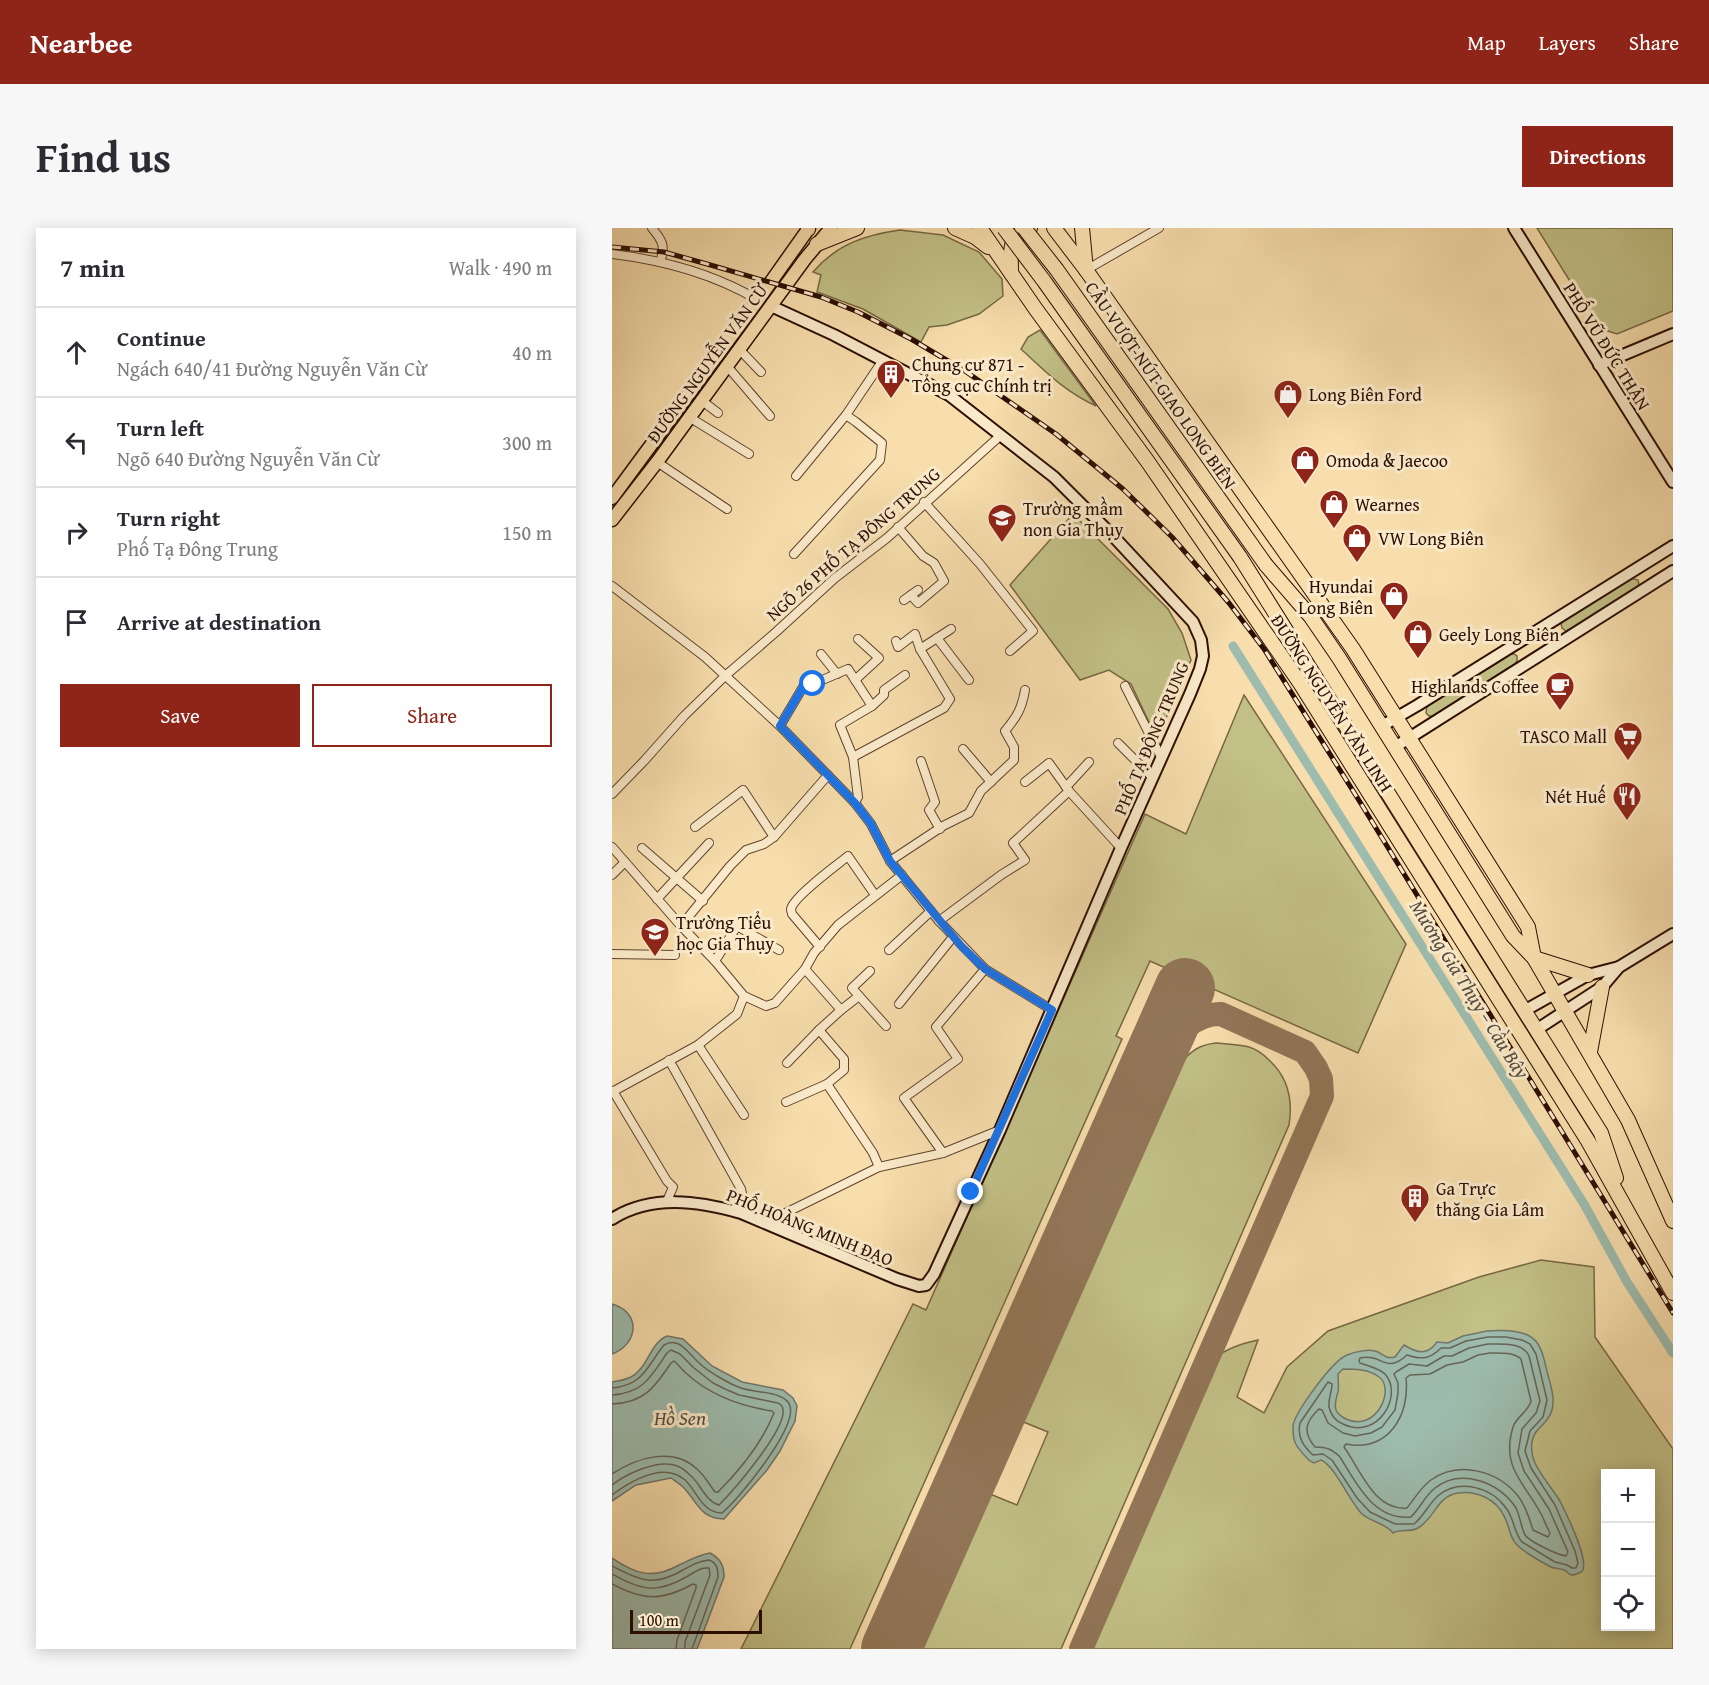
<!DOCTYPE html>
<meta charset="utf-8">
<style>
body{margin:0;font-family:"Gentium Book Plus",serif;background:#f7f7f7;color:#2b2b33}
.controls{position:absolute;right:18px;bottom:18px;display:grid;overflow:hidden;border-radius:0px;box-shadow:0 3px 15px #0003}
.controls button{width:54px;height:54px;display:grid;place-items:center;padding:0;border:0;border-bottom:2px solid #e1e1e2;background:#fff;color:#2b2b33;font:30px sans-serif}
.scale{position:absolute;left:18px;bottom:15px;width:132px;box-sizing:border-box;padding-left:6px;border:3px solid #2c0e03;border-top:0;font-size:16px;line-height:21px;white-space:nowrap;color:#2c0e03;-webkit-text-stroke:4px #faeaca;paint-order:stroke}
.stop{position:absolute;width:18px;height:18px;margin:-14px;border:4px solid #1a73e8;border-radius:50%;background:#fff}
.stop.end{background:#1a73e8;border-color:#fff;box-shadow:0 2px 6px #0008}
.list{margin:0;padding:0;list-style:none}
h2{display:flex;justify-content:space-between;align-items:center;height:78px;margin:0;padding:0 24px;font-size:26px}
h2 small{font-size:20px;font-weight:400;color:#7c7c81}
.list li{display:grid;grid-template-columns:39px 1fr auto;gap:18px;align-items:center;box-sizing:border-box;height:90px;padding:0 24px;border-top:2px solid #e1e1e2}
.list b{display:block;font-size:22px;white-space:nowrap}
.list p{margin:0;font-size:20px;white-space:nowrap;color:#7c7c81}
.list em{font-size:20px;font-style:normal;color:#7c7c81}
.actions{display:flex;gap:12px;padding:18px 24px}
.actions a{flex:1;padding:14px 0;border:2px solid #8f2418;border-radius:0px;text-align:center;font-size:21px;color:#8f2418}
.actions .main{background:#8f2418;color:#fff}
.icon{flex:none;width:33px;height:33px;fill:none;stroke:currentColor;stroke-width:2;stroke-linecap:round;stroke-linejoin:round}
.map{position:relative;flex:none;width:1061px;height:1421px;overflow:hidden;border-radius:0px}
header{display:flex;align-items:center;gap:36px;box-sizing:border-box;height:84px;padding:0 30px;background:#8f2418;color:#fff}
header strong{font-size:28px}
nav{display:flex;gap:33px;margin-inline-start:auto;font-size:21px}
.intro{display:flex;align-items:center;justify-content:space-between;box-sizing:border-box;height:144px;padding:0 36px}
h1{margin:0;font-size:42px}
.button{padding:15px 27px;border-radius:0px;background:#8f2418;color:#fff;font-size:21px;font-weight:700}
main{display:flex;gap:36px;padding:0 36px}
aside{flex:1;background:#fff;border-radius:0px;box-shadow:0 3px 15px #0003}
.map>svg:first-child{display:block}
</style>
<header>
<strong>Nearbee</strong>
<nav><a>Map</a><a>Layers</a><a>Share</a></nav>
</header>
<div class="intro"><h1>Find us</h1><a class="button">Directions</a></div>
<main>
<aside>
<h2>7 min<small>Walk · 490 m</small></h2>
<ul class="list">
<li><svg class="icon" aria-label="ahead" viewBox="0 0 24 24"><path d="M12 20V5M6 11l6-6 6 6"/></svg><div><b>Continue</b><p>Ngách 640/41 Đường Nguyễn Văn Cừ</p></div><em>40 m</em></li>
<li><svg class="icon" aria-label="left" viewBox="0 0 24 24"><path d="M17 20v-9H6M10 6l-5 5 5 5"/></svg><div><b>Turn left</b><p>Ngõ 640 Đường Nguyễn Văn Cừ</p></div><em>300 m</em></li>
<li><svg class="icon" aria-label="right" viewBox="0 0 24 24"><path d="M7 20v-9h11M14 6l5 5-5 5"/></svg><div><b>Turn right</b><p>Phố Tạ Đông Trung</p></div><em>150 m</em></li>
<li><svg class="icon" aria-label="arrive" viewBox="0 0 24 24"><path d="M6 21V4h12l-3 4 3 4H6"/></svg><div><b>Arrive at destination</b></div></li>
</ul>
<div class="actions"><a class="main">Save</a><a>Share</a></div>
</aside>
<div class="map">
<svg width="1061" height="1421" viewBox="0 0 1061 1421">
<rect width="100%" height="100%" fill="#f8dead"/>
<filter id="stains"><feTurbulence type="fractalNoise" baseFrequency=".00333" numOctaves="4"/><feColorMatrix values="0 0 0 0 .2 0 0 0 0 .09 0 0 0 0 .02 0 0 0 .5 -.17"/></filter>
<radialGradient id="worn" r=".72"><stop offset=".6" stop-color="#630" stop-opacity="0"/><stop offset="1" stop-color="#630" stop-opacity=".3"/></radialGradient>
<g fill="#c2c086" stroke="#776744" stroke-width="1.5" fill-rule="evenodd">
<polygon points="925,0 1061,0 1061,83 1005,106 987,100"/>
<path d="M288 2 331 7 367 24 390 51 391 68 367 86 335 97 317 99 309 114 251 81 205 64 209 47 201 44C225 16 253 7 288 2Z"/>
<polygon points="186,32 90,163 0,280 0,277"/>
<path d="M428 102 484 178C452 163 434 144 409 121L416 109Z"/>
<polygon points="461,286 556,381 570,405 579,432 545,511 519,456 497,442 468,452 398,357"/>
<polygon points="1018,350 1026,352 1027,356 1024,360 959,401 954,403 950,400 949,395 953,391"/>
<polygon points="897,426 902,426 905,428 905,433 903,436 821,488 817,488 814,485 815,478"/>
<polygon points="632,467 794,716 746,825 538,733 504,808 510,811 238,1421 129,1421 301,1076 314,1082 533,586 574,606"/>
<path d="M604 815C615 816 627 816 637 819 644 821 652 827 657 832 676 849 681 872 677 897L449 1421H310L313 1406 378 1266 405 1277 436 1204 409 1193 569 834C581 822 587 817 604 815Z"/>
<path d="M929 1032 982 1039 983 1109 1061 1221V1421H474L599 1133C613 1121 628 1116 646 1112L625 1169 652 1185 675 1139 716 1103 867 1049ZM993 1246H1038V1398H993Z"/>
</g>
<g fill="#9dbcae" stroke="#70766a" stroke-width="1.5" fill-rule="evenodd">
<path d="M0 1076C29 1084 27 1116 0 1126Z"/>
<path d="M875 1103C891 1102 917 1101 926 1116 932 1125 933 1137 936 1147 939 1158 943 1171 940 1182 937 1193 930 1196 924 1204 918 1213 919 1225 923 1235 929 1248 940 1260 948 1273 953 1283 980 1337 969 1344 967 1345 962 1347 960 1347 955 1346 957 1344 952 1342 948 1340 943 1341 939 1339 931 1335 906 1321 902 1313 897 1306 897 1296 892 1288 884 1271 864 1262 846 1265 825 1268 823 1290 806 1300 798 1305 788 1300 781 1305 774 1295 758 1294 749 1285 737 1272 723 1238 709 1232L702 1235 698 1233C692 1227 683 1219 682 1211 681 1207 681 1201 681 1197 685 1182 720 1133 735 1127 743 1124 758 1120 766 1124 773 1128 775 1131 783 1129L792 1117C805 1125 815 1128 825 1114L836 1115 851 1108ZM731 1141C742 1141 757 1141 767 1149 784 1161 764 1205 734 1191 730 1189 726 1187 724 1182 722 1175 724 1171 726 1164 727 1159 726 1152 726 1146Z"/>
<path d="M55 1108 71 1111 100 1138 130 1154 171 1162 181 1170 185 1178 183 1193 168 1223 155 1242 112 1291C88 1291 85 1273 71 1259 67 1255 63 1253 59 1250L24 1257 0 1273V1154C6 1153 13 1152 19 1149 36 1140 38 1115 55 1108Z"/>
<path d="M98 1325C109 1331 112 1338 112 1349L85 1421H0V1330C24 1346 40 1352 67 1337 78 1332 86 1327 98 1325Z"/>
</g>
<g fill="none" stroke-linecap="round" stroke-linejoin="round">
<g stroke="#646558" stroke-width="1.5">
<path d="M876 1109H894L910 1112 918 1116 924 1126 935 1172 931 1189 918 1203 913 1223 919 1240 943 1277 963 1323 966 1335 964 1340H960L955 1337 943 1334 910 1314C902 1305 902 1290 894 1280 880 1260 848 1250 827 1267 817 1275 812 1288 802 1296H783L758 1284 745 1270 720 1232 711 1226 701 1227C691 1218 685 1209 688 1195L716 1154 720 1156C720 1164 716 1171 717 1179 719 1188 723 1193 731 1196 766 1213 792 1167 773 1146 767 1140 756 1138 748 1135L747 1133 748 1130C771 1125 773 1147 795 1127 810 1132 818 1131 829 1120H838L854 1113Z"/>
<path d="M876 1116C890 1116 911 1114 917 1128L928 1173 924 1185 910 1201 906 1225 912 1243 937 1281 956 1324 954 1328C946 1327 918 1314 913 1307 909 1299 908 1288 904 1280 888 1254 849 1240 823 1260 813 1268 808 1280 799 1289 762 1293 744 1255 728 1229 720 1221 714 1219 703 1219 690 1204 694 1193 707 1181L710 1182 716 1195 731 1205 743 1208 759 1205 770 1199 783 1182 786 1165V1155L782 1146 784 1144 797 1136 815 1138 832 1128H840L857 1120Z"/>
<path d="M878 1125C888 1125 901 1124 909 1131L919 1173C916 1184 905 1188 901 1199 889 1239 911 1253 928 1284 932 1291 934 1298 938 1305L936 1309 921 1302C917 1290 914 1278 906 1268 886 1243 847 1232 819 1252 809 1259 803 1270 795 1280 762 1283 748 1241 732 1219L734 1216C776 1224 798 1188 794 1150L798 1147 818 1146 835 1137 851 1134 866 1127Z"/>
<path d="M0 1160C32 1157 35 1138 52 1117 67 1108 76 1125 86 1134 93 1141 103 1147 112 1152 117 1155 123 1158 129 1160 142 1165 174 1163 178 1178 185 1200 127 1271 110 1285 90 1285 85 1263 73 1252 51 1233 19 1253 0 1267"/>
<path d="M0 1167C32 1165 39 1148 55 1125L59 1122 68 1126 82 1140 101 1155 113 1161 127 1167 166 1175C169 1177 171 1178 171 1182 174 1202 121 1263 107 1277 93 1273 89 1256 78 1247 74 1243 67 1238 62 1237 44 1232 14 1246 0 1257"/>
<path d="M0 1176C32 1175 43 1159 59 1135L62 1133C67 1137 70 1142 75 1146 99 1168 128 1178 160 1183L162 1185C150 1215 128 1242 106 1264H103C97 1256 92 1247 85 1241 61 1218 24 1230 0 1246"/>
<path d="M0 1338C28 1353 42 1359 71 1342 80 1337 87 1333 97 1332 105 1335 106 1341 106 1349L80 1421"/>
<path d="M0 1346C30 1363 45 1366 76 1348 83 1344 89 1339 97 1340L98 1347 73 1414V1421"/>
<path d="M0 1356C31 1373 50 1373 81 1356L84 1357V1360L65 1412 64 1421"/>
</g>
<polyline stroke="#9dbcae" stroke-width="9" points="621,418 972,976 1015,1054 1061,1125"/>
<path stroke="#927658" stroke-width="24" d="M469 1421 710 868 709 851 704 840 693 824 609 786C578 785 558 815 539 836"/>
<polyline stroke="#927658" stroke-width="60" points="279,1421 573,760"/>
<g stroke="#5f422e" stroke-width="10">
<g id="street">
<path d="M40 0C50 12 54 18 48 34"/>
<path d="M0 26C50 32 102 46 146 72"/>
<polyline points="474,42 547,0"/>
<polyline points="127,121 149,144"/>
<polyline points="115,138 158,188"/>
<polyline points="89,172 106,185"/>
<polyline points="77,189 137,226"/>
<polyline points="45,234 115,281"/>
<polyline points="184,248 234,187"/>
<polyline points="312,274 368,336 421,403 398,423"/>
<polyline points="286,299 311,328 322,335 332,353 306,375 299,367"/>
<polyline points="182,326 268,232 270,215 244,194 234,187 271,132"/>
<polyline points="0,358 93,429 168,498 243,575 259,596 278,633 327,693 373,741 440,782"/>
<polyline points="292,372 306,362"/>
<polyline points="325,410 357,452"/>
<polyline points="284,413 286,419 303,406 308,421"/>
<polyline points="209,426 225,446"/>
<polyline points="243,452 267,430 246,411"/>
<polyline points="513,458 549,529"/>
<polyline points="168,498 194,454 201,456 236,441 260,478"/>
<polyline points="506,515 540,549"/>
<polyline points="351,521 379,554"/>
<polyline points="241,529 228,497 260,478 272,467 272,462 293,447"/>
<polyline points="309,533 323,574 317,582 328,601"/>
<polyline points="413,554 437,535 457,563 509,620"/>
<polyline points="454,559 477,534"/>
<polyline points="0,566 32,533 72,488 113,448 164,404 223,350 275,310 389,207"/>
<polyline points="243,575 246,569 241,529 332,480 338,471 308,421 339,401"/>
<polyline points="83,599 131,562 162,609"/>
<polyline points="0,619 69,698 103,733 132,768 154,778 163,775 193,741 202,725 226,697 290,647"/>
<polyline points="30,620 91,673"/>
<path d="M278 633 331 598 357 585 369 563 402 532V519L393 503C405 489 410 480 413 462"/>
<polyline points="0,647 13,634"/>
<polyline points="45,671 97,615"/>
<polyline points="327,693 389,647 413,632 401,615 457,563"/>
<polyline points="69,698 118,638 134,622 152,616 162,609 216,547"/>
<path d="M208 719 180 686C180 685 179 683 179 681 181 669 225 637 236 628L263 667"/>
<polyline points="277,722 319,683"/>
<polyline points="0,726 63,727"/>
<polyline points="103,733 125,698 167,722"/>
<polyline points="193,741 229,782 207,802 232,831 232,842 215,856 261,925 267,939"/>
<polyline points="258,743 240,760 274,798"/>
<polyline points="287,776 341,709"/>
<polyline points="229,782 247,768"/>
<polyline points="86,817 132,887"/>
<polyline points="57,832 129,961 132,975 129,985"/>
<polyline points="175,835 207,802"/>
<polyline points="1,863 55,953 61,959 55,973"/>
<polyline points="0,864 86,817 125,786 132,768"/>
<polyline points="174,874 215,856"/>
<polyline points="331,925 292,870 346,831 324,799 373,741"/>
<polyline points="153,995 267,939 331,925 388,902"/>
</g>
</g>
<g stroke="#2c0e03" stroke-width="14">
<g id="secondary">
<polyline points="902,0 1061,254"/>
<polyline points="987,137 1061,106"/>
<polyline points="770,498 806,477 1061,318"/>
<polyline points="783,519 1061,343"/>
<polyline points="912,783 976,747 1007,739"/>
<polyline points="924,802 990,759 1007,739 1061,706"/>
<path d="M0 991C40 966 86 973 129 985L285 1051 307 1058 314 1057 322 1046 388 902 509 620 578 466 588 441 591 428 589 412 581 394 502 309 442 249 337 167 222 107 159 78"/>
</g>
</g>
<g stroke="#2c0e03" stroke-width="15">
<g id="primary">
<polyline points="0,270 146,72 197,0"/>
<polyline points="0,292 45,234 193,31 219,0"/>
</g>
</g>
<g stroke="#2c0e03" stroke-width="16">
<g id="highway">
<polyline points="196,0 196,1"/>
<polyline points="343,0 363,9 376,19"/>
<polyline points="368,0 423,80 536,234 688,455 976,913 1061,1065"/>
<polyline points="442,0 474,42 741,421 916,699 922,730 1016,892 1061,993"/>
<polyline points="470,0 474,42"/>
<polyline points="205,16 245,0"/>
<path d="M399 45C399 25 395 8 418 0"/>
<polyline points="628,329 989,905 1004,950"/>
<polyline points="654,337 699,389 727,430 901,708 922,730 976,747"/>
<polyline points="978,824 990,759"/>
</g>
</g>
<use href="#street" stroke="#faeaca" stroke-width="8"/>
<use href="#secondary" stroke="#faeaca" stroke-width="10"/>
<use href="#primary" stroke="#f8dead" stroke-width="12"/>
<use href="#highway" stroke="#f8dead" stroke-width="14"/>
<g stroke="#2c0e03" stroke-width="5">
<polyline id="rail" points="0,19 52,24 95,36 209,69 246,84 299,111 353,143 444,206 511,261 560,309 617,375 652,421 748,574 1061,1085"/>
</g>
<use href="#rail" stroke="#faeaca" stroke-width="3" stroke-dasharray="9" stroke-linecap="butt"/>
<g stroke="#2c0e03" stroke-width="16" stroke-linecap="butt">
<g id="highway-bridge">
<polyline points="392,0 432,53 628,329"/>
<polyline points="412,0 445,42 654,337"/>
</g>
</g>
<use href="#highway-bridge" stroke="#f8dead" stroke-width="14"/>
</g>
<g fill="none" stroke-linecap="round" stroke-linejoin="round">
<polyline stroke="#1a73e8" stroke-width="8" points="201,456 194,454 168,498 243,575 259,596 278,633 350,719 373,741 440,782 359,964"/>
</g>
<defs>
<g id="building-pin" transform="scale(1.5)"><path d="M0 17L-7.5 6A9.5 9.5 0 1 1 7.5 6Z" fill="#8f2418" stroke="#faeaca"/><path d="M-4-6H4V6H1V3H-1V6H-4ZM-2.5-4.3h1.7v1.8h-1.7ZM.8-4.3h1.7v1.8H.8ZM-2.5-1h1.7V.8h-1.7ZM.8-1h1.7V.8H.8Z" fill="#fff"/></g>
<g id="shop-pin" transform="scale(1.5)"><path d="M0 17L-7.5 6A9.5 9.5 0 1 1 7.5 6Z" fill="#8f2418" stroke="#faeaca"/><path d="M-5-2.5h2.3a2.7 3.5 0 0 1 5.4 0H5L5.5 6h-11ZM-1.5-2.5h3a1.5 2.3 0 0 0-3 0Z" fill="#fff"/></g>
<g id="school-pin" transform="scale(1.5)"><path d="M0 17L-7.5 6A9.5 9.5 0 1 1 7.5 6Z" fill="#8f2418" stroke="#faeaca"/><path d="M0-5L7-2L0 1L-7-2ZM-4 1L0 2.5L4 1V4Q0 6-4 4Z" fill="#fff"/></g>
<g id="cafe-pin" transform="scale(1.5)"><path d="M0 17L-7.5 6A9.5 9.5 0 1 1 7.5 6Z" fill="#8f2418" stroke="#faeaca"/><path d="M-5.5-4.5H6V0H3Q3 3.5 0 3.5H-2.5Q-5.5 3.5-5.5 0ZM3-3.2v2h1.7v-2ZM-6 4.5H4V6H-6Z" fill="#fff"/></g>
<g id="supermarket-pin" transform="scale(1.5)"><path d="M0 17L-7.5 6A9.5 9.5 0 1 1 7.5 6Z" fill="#8f2418" stroke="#faeaca"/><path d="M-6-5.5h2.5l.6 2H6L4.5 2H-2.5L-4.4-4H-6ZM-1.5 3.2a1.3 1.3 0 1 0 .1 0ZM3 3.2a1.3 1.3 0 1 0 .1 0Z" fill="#fff"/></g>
<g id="restaurant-pin" transform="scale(1.5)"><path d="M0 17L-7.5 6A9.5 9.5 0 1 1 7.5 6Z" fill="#8f2418" stroke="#faeaca"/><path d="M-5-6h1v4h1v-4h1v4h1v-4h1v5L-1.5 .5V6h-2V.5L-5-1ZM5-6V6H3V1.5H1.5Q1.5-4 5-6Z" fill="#fff"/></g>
</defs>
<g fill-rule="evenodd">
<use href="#building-pin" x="279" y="146"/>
<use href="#shop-pin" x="676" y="166"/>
<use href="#shop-pin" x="693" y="232"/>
<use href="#shop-pin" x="722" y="276"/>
<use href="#school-pin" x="390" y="290"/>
<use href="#shop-pin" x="745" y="310"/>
<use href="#shop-pin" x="782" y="368"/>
<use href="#shop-pin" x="806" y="406"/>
<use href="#cafe-pin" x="948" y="458"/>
<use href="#supermarket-pin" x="1016" y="508"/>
<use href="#restaurant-pin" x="1015" y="568"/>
<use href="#school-pin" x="43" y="704"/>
<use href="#building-pin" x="803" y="970"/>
</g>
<g text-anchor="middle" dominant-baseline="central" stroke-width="6" stroke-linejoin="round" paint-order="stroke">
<g font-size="18" fill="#2c0e03" stroke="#faeaca">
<text transform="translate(995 118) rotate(58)">PHỐ VŨ ĐỨC THẬN</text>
<text transform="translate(95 135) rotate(-54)">ĐƯỜNG NGUYỄN VĂN CỪ</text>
<text transform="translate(549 157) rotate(55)">CẦU VƯỢT NÚT GIAO LONG BIÊN</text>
<text transform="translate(241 316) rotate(-41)">NGÕ 26 PHỐ TẠ ĐÔNG TRUNG</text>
<text transform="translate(720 475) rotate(57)">ĐƯỜNG NGUYỄN VĂN LINH</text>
<text transform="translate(539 510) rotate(-67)">PHỐ TẠ ĐÔNG TRUNG</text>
<text transform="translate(198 999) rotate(22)">PHỐ HOÀNG MINH ĐẠO</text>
</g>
<g font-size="18" fill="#2c0e03" stroke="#faeaca" text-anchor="start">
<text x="300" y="136">Chung cư 871 -<tspan x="300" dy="21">Tổng cục Chính trị</tspan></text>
<text x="697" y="166">Long Biên Ford</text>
<text x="714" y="232">Omoda &amp; Jaecoo</text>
<text x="743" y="276">Wearnes</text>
<text x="411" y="280">Trường mầm<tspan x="411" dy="21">non Gia Thụy</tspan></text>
<text x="766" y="310">VW Long Biên</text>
<text x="761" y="358" text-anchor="end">Hyundai<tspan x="761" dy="21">Long Biên</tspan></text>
<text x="827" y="406">Geely Long Biên</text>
<text x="927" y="458" text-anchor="end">Highlands Coffee</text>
<text x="995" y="508" text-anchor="end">TASCO Mall</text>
<text x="994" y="568" text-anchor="end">Nét Huế</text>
<text x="64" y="694">Trường Tiểu<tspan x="64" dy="21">học Gia Thụy</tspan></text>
<text x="824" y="960">Ga Trực<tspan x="824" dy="21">thăng Gia Lâm</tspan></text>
</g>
<g font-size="20" font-style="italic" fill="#544b3f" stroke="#faeaca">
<text transform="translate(858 761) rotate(58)">Mương Gia Thụy – Cầu Bây</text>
<text x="68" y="1189">Hồ Sen</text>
</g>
</g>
<rect width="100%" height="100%" filter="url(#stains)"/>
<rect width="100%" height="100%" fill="url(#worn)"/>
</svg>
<div class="controls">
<button>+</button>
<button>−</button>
<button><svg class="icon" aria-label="locate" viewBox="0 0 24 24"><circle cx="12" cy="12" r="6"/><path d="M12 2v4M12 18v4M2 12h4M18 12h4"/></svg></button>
</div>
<div class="scale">100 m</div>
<div class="stop" style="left:201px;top:456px"></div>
<div class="stop end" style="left:359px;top:964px"></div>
</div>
</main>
